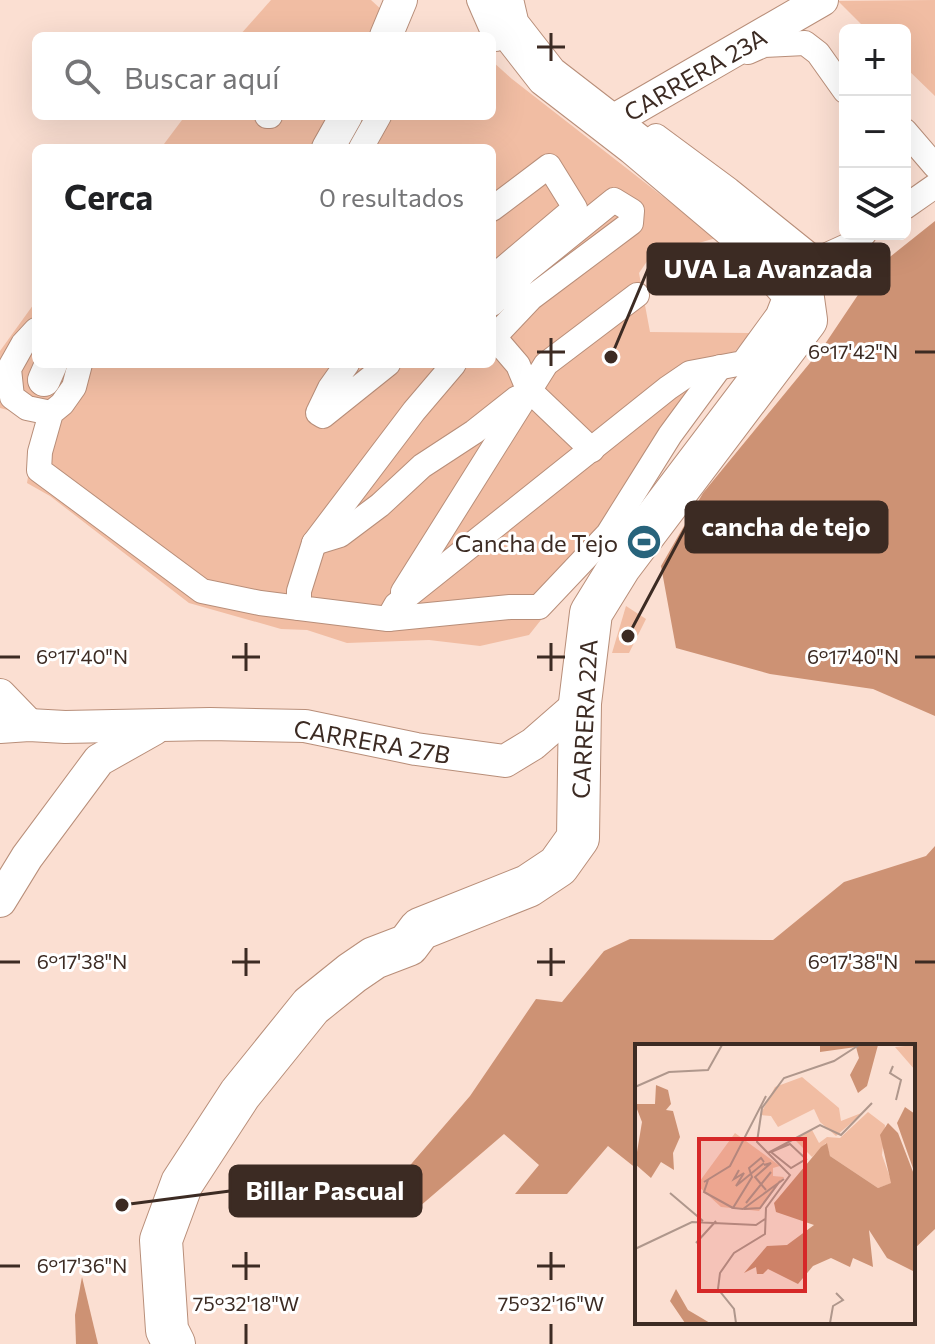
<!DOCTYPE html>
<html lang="es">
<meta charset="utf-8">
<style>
body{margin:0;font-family:Commissioner,sans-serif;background:#f2f2f2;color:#202124}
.controls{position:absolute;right:24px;top:24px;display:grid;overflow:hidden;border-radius:12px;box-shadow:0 8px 32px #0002}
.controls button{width:72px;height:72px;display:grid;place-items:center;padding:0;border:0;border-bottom:2px solid #e0e0e0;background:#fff;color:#202124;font:40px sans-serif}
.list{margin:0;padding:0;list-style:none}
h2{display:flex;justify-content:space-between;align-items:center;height:104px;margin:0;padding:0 32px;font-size:34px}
h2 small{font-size:26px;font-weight:400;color:#757577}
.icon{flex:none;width:44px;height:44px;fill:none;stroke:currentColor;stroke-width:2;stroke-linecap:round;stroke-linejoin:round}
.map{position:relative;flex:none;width:935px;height:1344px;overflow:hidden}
.search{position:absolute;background:#fff;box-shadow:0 8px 32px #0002;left:32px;top:32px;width:464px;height:88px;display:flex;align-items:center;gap:20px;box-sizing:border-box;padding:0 28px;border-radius:12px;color:#757577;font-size:30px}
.panel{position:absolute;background:#fff;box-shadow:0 8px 32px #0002;left:32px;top:144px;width:464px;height:224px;border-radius:12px}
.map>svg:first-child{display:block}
</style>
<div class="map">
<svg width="935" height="1344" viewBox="0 0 935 1344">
<rect width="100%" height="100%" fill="#fbdfd2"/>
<g fill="#f1bda3">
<polygon points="271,0 371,0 410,36 239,36"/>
<polygon points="935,0 935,96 905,67 905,30 867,30 838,1"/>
<polygon points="492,61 512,79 716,238 650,257 639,273 650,332 750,333 700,394 556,601 529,635 480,646 429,640 347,643 307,630 281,629 189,603 50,496 27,483 38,418 0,408 0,351 36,301 36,364 492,364 492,148 161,148 185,116 492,116"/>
<polygon points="626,606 646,619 629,653 612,653"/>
</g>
<g fill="#cd9274">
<polygon points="935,221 935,716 873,689 770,674 676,648 661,566 703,493 823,347 876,268"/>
<polygon points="935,846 935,1229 913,1250 913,1046 637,1046 637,1169 608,1146 567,1194 515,1194 539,1165 504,1134 419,1207 393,1185 470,1096 536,999 562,1002 604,951 630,939 773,940 844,882 926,856"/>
<polygon points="82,1277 98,1344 76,1344 75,1315"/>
</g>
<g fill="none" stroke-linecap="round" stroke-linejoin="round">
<g stroke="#b88e79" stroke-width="26">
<g id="pedestrian">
<polyline points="479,0 496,39"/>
<polyline points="748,52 764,45 805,43 818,53 845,91"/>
<polyline points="267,116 270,116"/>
<polyline points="905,131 935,166"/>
<polyline points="656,136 729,190 816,260 849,245 864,234"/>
<polyline points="361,148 379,116"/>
<polyline points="905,207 935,186"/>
<polyline points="492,209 549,166 575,208 492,278"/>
<polyline points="492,304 526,271 614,200 632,211 631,223 531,298 494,337 518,365 528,389 592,450"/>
<polyline points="36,330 23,344 9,369 12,397 27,408 51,413"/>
<polyline points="80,364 74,387 62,404 51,413 40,452 39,470 202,591 260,603 299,608"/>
<polyline points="347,364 330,388 318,413 323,416 388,364"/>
<polyline points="454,364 414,411 314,543 299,591 299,608 388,619 396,605 668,388 690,373 743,363 778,315 785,297 768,278"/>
<polyline points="314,543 340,535 380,505 422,466 474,432 517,398"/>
<polyline points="403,592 546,364 637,295"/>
<polyline points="388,619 510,607 539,607 608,534 670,435 720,367"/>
</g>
</g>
<g stroke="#b88e79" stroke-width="34">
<g id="minor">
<polyline points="386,36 401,0"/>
<polyline points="609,123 822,0"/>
<polyline points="328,148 346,116"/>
<polyline points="44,380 51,364"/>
<polyline points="0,695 29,725"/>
<polyline points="0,727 29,725 65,727 210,724 305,726 416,749 505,761 533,744 580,703"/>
<polyline points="0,901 27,857 99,760 154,729"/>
</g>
</g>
<g stroke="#b88e79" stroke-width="44">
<polyline id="tertiary" points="174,1344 167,1330 161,1240 182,1183 240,1094 311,1006 352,973 374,958 408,945 420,929 528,886 558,866 578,838 580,703 591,613 620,566 806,320 802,291 795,279 635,144 547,76 508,26 502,0"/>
</g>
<use href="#pedestrian" stroke="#fff" stroke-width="24"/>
<use href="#minor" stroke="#fff" stroke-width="32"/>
<use href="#tertiary" stroke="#fff" stroke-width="42"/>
</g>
<path fill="none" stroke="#3c2b23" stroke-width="3" d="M551 33V61M537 47H565M551 338V366M537 352H565M915 352H935M246 643V671M551 643V671M0 657H20M232 657H260M537 657H565M915 657H935M246 948V976M551 948V976M0 962H20M232 962H260M537 962H565M915 962H935M246 1252V1280M551 1252V1280M0 1266H20M232 1266H260M537 1266H565M246 1324V1344M551 1324V1344"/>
<defs>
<g id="stadium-disc" transform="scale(1.8)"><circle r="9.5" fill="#28647c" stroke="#fff"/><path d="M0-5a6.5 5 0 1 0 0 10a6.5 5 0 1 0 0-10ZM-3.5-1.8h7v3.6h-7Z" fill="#fff"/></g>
</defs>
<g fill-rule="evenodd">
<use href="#stadium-disc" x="644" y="542"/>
</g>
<g text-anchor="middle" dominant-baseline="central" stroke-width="6" stroke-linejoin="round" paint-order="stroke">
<g font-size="24" fill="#3c2b23" stroke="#fff">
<text transform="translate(695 74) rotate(-30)">CARRERA 23A</text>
<text transform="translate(584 719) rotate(-87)">CARRERA 22A</text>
<text transform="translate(372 741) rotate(10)">CARRERA 27B</text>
</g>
<g font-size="24" fill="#3c2b23" stroke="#fff" text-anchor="end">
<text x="618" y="542">Cancha de Tejo</text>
</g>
</g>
<g transform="translate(635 1044)">
<rect width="280" height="280" fill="#fbdfd2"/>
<path d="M280 1V26L260 3ZM167 33 204 64 206 77 229 68 201 92 185 78 179 65 143 83 136 72 125 71 140 43ZM233 68 250 81 247 111 257 139 243 144 195 112 191 99 177 113 159 95 177 86 184 99 192 93 205 94ZM100 89 145 122 138 124V132L149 133 124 167 86 163 62 141Z" fill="#f1bda3"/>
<path d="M185 1H243L232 42 223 49 215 31 224 14 221 3 185 8ZM21 41 33 46 36 60 31 66 38 67 45 93 38 109 39 126 26 118 16 134 0 120 7 78 0 60H20ZM270 63 280 70V130L262 79ZM253 79 263 89 280 133V228L252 214 234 186 238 223 218 214 215 223 196 214 178 222 163 240 133 225 128 230H122L121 223 109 229 132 202 152 201 179 181 141 168 139 159 186 103 192 99 195 112 243 144 256 139 245 91ZM41 245 53 266 75 279H50L35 257Z" fill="#cd9274"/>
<path fill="none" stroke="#af978c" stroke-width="2" d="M258 22 255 29 266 36 261 56M0 43 34 28 73 26 87 1M155 100 171 115 156 124 136 108ZM133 109 185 81 206 91 237 59M129 118 126 114 114 124 117 133 98 164 108 165 149 135M129 121 136 119 120 133 131 146M104 126 99 135 109 129 101 142 129 119M73 136 69 148 98 164M69 138 95 122 131 52M35 149 68 177M111 159 136 128M109 165 125 164 145 137M61 199 81 177M0 205 57 178 121 181 130 175M101 279 99 265 83 245 85 229 99 209 130 190 131 164 155 131 122 98 127 64 149 34 199 17 224 1M195 279 198 262 208 256 201 249"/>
<path fill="#d62828" fill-opacity="0.15" stroke="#d62828" stroke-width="4" d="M64 95H170V247H64Z"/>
<rect width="280" height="280" fill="none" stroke="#3c2b23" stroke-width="4"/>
</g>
<g font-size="20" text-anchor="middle" fill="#3c2b23" stroke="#fff" stroke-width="6" stroke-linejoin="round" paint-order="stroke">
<text x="853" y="359">6°17'42"N</text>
<text x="82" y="664">6°17'40"N</text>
<text x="853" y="664">6°17'40"N</text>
<text x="82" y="969">6°17'38"N</text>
<text x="853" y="969">6°17'38"N</text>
<text x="82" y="1273">6°17'36"N</text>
<text x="246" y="1311">75°32'18"W</text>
<text x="551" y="1311">75°32'16"W</text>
</g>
<path fill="none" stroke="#3c2b23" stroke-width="3" d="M611 357L648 269M628 636L686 527M122 1205L230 1191"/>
<g fill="#3c2b23" stroke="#fff" stroke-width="3">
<circle cx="611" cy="357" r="8"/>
<circle cx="628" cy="636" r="8"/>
<circle cx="122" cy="1205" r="8"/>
</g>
<g fill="#3c2b23" stroke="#3c2b23" stroke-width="3">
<rect x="648" y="244" width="241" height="50" rx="8"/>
<rect x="686" y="502" width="201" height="50" rx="8"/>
<rect x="230" y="1166" width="191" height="50" rx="8"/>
</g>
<g font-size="26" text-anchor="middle" font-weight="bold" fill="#fff">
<text x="768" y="278">UVA La Avanzada</text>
<text x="786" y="536">cancha de tejo</text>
<text x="325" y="1200">Billar Pascual</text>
</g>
</svg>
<div class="controls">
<button>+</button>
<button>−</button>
<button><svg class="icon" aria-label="layers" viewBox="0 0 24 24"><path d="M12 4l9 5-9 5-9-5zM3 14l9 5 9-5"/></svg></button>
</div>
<div class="search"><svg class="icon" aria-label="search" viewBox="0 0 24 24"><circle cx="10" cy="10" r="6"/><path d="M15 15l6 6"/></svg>Buscar aquí</div>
<section class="panel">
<h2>Cerca<small>0 resultados</small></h2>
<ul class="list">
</ul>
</section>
</div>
